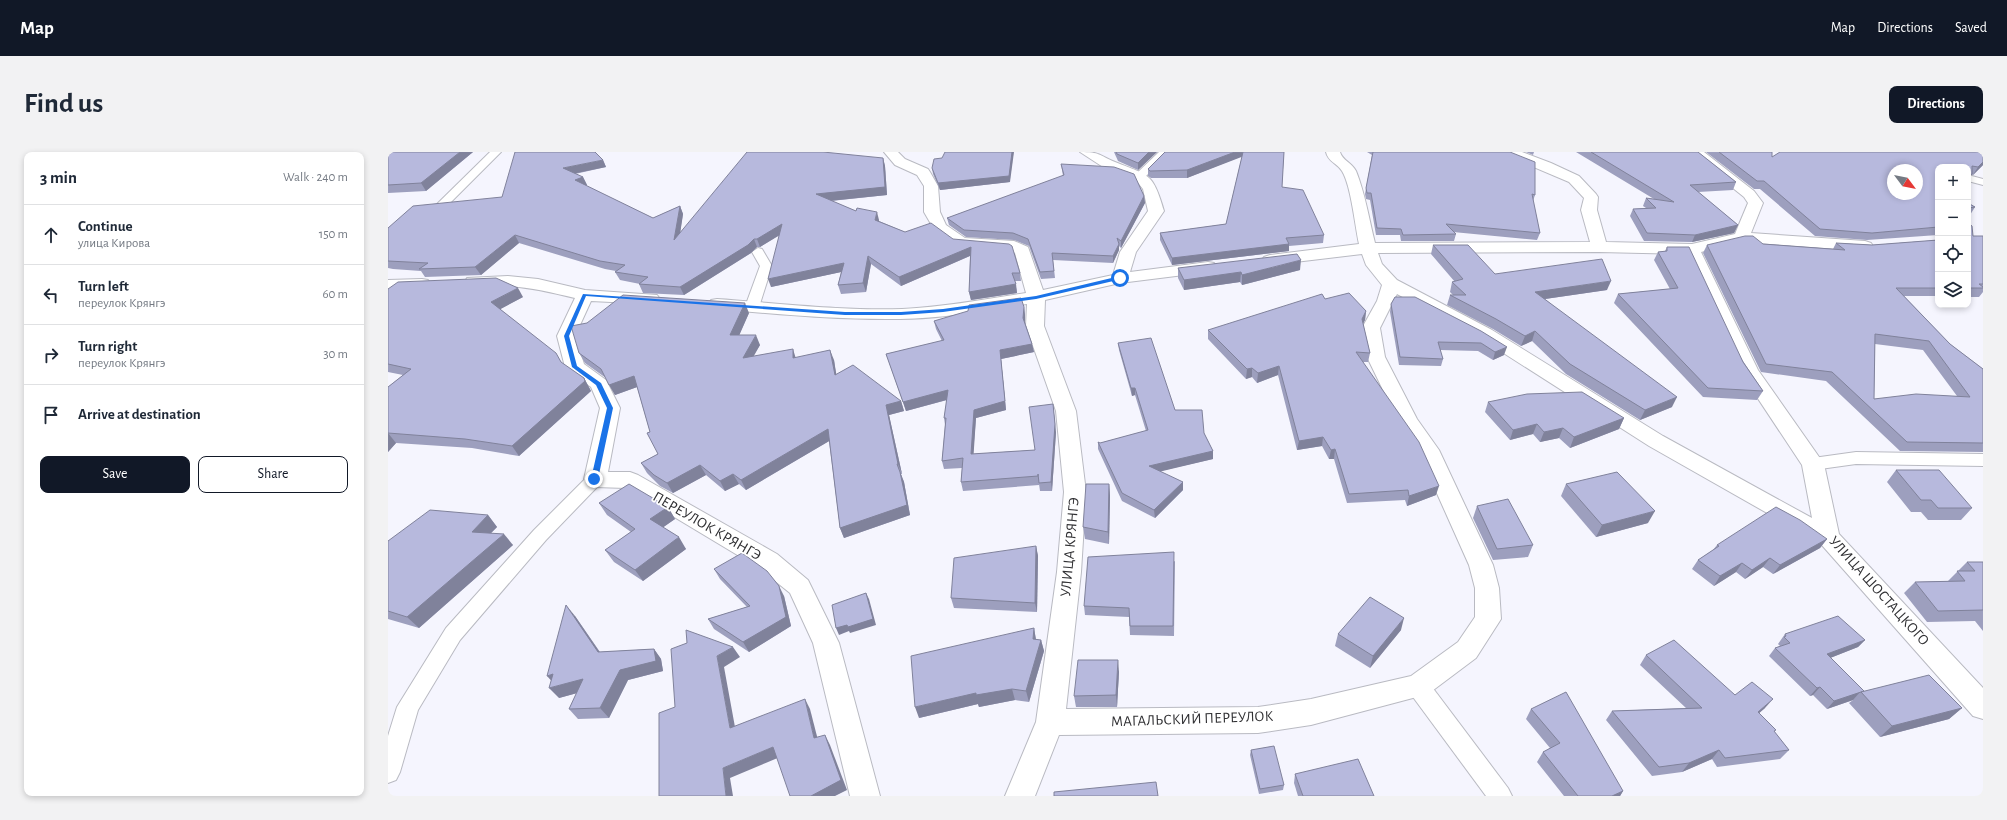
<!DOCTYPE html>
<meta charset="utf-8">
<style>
body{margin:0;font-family:"Alegreya Sans",sans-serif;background:#f2f2f3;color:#1f2937}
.controls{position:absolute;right:12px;top:12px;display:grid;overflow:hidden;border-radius:8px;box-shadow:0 2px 6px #0003}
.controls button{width:36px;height:36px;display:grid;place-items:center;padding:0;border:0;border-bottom:1px solid #e0e1e3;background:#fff;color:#1f2937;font:20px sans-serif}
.compass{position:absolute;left:1499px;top:12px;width:36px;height:36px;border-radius:50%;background:#fff;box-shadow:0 2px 6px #0003;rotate:122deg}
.stop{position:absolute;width:12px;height:12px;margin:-9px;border:3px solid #1a73e8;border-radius:50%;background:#fff}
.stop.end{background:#1a73e8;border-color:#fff;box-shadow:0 1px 4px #0008}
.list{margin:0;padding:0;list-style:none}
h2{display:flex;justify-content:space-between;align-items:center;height:52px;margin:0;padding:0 16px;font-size:17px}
h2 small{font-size:13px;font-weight:400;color:#747a83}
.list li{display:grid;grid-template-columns:26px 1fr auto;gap:12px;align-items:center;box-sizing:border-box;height:60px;padding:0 16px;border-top:1px solid #e0e1e3}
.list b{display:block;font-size:15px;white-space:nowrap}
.list p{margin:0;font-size:13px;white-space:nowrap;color:#747a83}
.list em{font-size:13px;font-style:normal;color:#747a83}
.actions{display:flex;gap:8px;padding:12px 16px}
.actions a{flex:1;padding:9px 0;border:1px solid #111827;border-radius:8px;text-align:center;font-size:14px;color:#111827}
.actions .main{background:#111827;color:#fff}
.icon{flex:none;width:22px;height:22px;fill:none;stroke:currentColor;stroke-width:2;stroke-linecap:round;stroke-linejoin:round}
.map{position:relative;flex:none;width:1595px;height:644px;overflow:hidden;border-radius:8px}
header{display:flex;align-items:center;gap:24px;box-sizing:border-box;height:56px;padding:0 20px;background:#111827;color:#fff}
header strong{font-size:19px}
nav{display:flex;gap:22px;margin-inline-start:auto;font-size:14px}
.intro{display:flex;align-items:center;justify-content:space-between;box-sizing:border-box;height:96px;padding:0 24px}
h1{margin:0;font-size:28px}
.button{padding:10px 18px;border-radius:8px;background:#111827;color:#fff;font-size:14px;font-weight:700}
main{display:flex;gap:24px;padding:0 24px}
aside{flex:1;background:#fff;border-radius:8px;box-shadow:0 2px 6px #0003}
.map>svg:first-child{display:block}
</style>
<header>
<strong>Map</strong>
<nav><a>Map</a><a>Directions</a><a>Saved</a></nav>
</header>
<div class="intro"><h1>Find us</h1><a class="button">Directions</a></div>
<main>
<aside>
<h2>3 min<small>Walk · 240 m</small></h2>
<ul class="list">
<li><svg class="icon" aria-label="ahead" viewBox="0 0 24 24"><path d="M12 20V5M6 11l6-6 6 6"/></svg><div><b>Continue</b><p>улица Кирова</p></div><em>150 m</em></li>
<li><svg class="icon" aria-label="left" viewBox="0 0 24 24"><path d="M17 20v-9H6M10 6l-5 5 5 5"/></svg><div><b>Turn left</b><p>переулок Крянгэ</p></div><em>60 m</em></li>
<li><svg class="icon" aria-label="right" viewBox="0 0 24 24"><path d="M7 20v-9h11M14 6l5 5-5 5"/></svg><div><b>Turn right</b><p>переулок Крянгэ</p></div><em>30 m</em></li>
<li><svg class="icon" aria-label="arrive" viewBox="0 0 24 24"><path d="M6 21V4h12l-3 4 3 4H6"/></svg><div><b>Arrive at destination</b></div></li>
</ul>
<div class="actions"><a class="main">Save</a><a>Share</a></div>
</aside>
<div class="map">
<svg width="1595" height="644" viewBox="0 0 1595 644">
<rect width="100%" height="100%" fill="#f5f5fe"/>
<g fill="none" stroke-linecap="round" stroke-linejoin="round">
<g stroke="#b9bac2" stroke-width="2">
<g id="service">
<polygon points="102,0 113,0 54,59 46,59 44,57 46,55"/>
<polygon points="771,0 782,0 756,26 748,26 747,24 748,22"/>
<polygon points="1580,23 1595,27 1595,33 1580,29"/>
<polygon points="370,96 374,97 384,114 371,155 369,158 359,158 357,155 372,114 364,100"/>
<polygon points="1468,300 1595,302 1595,314 1468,312 1425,318 1419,316 1417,312 1419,308 1425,306"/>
<polygon points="207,321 213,323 216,327 213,331 158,388 72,488 30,558 12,620 8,628 0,631 0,584 9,555 58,476 146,378 201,323"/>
<polygon points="1030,525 1038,527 1120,636 1124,644 1098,644 1022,541 1019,534 1022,527"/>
</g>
</g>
<g stroke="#b9bac2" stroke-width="2">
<g id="minor">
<path d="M496 0H510L517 7 540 17 542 20 550 34 552 60 558 73 577 86 626 89 640 95 655 138 725 123 732 100 760 59 755 37 747 27 715 15 692 0C713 0 710 3 727 10 762 24 765 21 776 59L748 100 742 120 820 110 826 111 828 115 826 119 820 120 732 131 657 148 656 174 688 259 698 340 693 420 678 557 870 555 923 547 1023 524 1070 490 1087 465V436L1081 413 1030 299 1010 269 979 205 974 176 989 149 994 133 978 113 974 102 882 113 876 111 874 108 876 105 882 103 971 92C967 74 963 33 954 19 949 11 940 10 938 0H952C954 8 964 11 968 19 977 41 981 67 987 91L1202 90 1193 58 1196 46 1181 30 1117 3 1115 0H1134L1163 11 1191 24 1208 42 1210 45 1209 58 1218 90 1304 92 1347 82 1360 51 1356 45 1300 0H1316L1366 39 1375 51 1363 81 1477 89 1483 91 1485 94 1483 97 1477 99 1353 90 1313 100 1370 218 1436 312 1451 382 1595 536V567L1585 564 1432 391 1261 294 1092 186 1009 142 992 176 997 205 1029 267 1051 298 1105 413 1111 436 1113 467 1088 506 1040 542 923 573 870 581 671 583 647 644H617L648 570 669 420 676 340 668 259 638 174 639 152C597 158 554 167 512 167 451 168 390 162 329 157L323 156 320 152 323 148 329 147C390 151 453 159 514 157 556 155 597 147 638 141L627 101 623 99 567 94 547 79 536 60V34L529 23 507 13ZM1211 100 1298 102 1351 218 1414 313 1424 366 1275 284 1104 178 1009 128 994 112 990 101Z"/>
<path d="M120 124 150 127 197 138 269 143 272 147 269 151 263 152 203 149 187 184 196 212 218 228 232 256 220 320H242L250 323 389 402 420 428 451 491 492 644H462L425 491 402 441 371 416 238 336 207 335 199 332 196 327 212 256 203 235 180 219 177 215 169 184 187 146C165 141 142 135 119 134 106 134 92 137 79 134L77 130 79 126Z"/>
<polygon points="34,127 40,128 43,132 40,136 0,138 0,128"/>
</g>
</g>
<use href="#service" fill="#fff" fill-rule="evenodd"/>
<use href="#minor" fill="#fff" fill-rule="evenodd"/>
</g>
<g fill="#9d9fbe" fill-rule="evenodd">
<polygon points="0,0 85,0 38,39 0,41"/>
<polygon points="726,0 769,0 750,18 730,9"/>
<polygon points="777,0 896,0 894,35 936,83 935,91 901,94 901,99 784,113 772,88 772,81 838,72 854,4 799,26 763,26 760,24 760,17"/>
<polygon points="979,0 1122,0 1147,43 1145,49 1152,81 1149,88 1065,80 1068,82 1066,89 1013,89 1012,83 988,83 982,48 978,47 977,42 984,3"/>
<polygon points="1138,0 1146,0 1145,3"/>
<polygon points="1188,0 1310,0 1348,30 1345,38 1310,40 1350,73 1346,81 1304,90 1256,89 1242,64 1245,57 1258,56 1255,54 1258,46 1266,47"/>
<polygon points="1318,0 1384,0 1384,5 1595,0 1595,13 1585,23 1550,15 1550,83 1479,88 1427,84 1372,37 1366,37"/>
<polygon points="495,6 497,14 499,43 443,49 468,59 491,68 491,69 517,80 565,87 632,121 633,129 627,129 629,141 583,148 581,140 582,104 513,134 483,112 478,140 453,142 450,133 453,120 383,135 391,83 372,95 369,95 363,101 296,143 255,141 251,132 252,132 232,128 227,120 228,119 217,117 131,91 93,123 37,125 33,119 5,117 0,116 0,76 114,45 215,8 218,15 187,22 195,25 199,33 198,34 265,66 292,54 295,62 292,80"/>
<polygon points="673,12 756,44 757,51 733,96 731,94 731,98 725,111 665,108 667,126 653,127 641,94 626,88 578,85 561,73 559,66 675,24"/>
<polygon points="544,16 622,30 552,38 545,22"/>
<polygon points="1580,51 1587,55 1582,63 1580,63"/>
<polygon points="1580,71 1585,84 1595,84 1595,140 1591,145 1580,145"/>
<path d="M1550 88V144H1516L1562 192 1595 217V300L1512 299 1438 229 1373 220 1315 101 1319 93 1375 92 1445 97 1448 91 1484 93ZM1487 192 1535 198 1569 244 1486 247Z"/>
<polygon points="1045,93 1107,122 1219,138 1157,147 1284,255 1252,268 1178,222 1144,189 1133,194 1105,177 1059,153 1062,143 1065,143 1062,140 1064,130 1067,130 1043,102"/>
<polygon points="1279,95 1375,239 1369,248 1315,245 1226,151 1230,142 1282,137 1266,108 1270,100 1277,99"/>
<polygon points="790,116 912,118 854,133 852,130 796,138 790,126"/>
<polygon points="0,137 135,145 112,157 175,212 196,226 203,239 131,304 84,296 8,291 0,300 0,235 15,223 0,220"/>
<polygon points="1007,145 1116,203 1105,208 1090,199 1052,198 1055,207 1053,214 1011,213 1002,160 1003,152"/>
<polygon points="937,147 978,159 977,168 975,171 982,201 980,210 975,210 1048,343 1019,354 1017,348 959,351 946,307 941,307 934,294 909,298 890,223 869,231 864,225 858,227 820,187 820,178"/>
<polygon points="636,155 637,163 637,170 644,192 646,200 613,207 618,258 588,266 585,302 647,298 668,280 664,339 652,339 651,332 651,333 575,339 573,330 574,316 556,317 554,309 557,273 556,266 559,248 518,259 498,202 554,189 548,177 546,169"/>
<polygon points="361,161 351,183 372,193 365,204 408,206 446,208 448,222 513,249 516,259 501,263 514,322 513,322 516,330 522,363 456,386 452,376 441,289 358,338 351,332 337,339 318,323 285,341 272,334 259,321 253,311 270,302 262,280 249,235 227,243 218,226 197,211 191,201"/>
<polygon points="730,191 787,258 816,281 825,299 825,307 772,319 795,338 767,366 734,349 710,297 710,290 712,291 758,279 747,243 744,244 731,198"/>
<polygon points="1100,250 1236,266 1231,277 1182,296 1171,286 1152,290 1145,282 1122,288 1097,260"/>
<polygon points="1508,318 1584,356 1573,368 1540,368 1533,360 1523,360 1499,330"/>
<polygon points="721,332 722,344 721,392 697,387 695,375"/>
<polygon points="1178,332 1260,371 1208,385 1173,344"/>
<polygon points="211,351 280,355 287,367 275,375 298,397 255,429 226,410 217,398 243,380 219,363"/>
<polygon points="1089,354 1145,393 1140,405 1105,408 1085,366"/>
<polygon points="100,363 109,375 103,381 125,393 31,476 0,467 0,389"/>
<polygon points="1439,387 1432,396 1385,422 1375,415 1357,427 1348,420 1326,434 1304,417 1310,408 1325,398 1329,393"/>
<polygon points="648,394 650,404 649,460 566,456 563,446"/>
<polygon points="787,409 786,484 742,483 741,465 697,463 696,454"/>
<polygon points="1579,410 1595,410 1595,479 1587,469 1539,470 1516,441 1527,430 1560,429"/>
<polygon points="326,417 396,444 403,474 361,500 326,477 320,467 359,455 332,427"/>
<polygon points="187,464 212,500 266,497 273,507 275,519 240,528 221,566 190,567 181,557 189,541 171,546"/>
<polygon points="646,476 648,488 653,488 656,499 641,550 627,548 591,555 590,552 531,566"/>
<polygon points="1013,478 982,516 947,494 950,482"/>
<polygon points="1397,482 1477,488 1470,495 1442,506 1476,539 1574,556 1561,567 1492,585 1461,551 1465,548 1439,557 1425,543 1422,544 1381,504 1387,496 1392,494 1390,492"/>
<polygon points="1258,503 1377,556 1371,561 1401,598 1392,607 1329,615 1324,607 1294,620 1264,624 1218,568 1224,559 1298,556 1252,513"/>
<polygon points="731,520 729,555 688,555 686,544"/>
<polygon points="1143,557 1235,639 1232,644 1176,644 1149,610 1155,600 1162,596 1138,567"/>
<polygon points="863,598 896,633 895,638 871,642 862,603"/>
<polygon points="907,622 986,644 910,644 906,631"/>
</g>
<g fill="#80829b">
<polygon points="72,0 85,0 38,39 33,31"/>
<polygon points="624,0 626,0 622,30 552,38 550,31"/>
<polygon points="761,0 769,0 750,18 750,11"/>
<polygon points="847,0 856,0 856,4 799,26 799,18"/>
<polygon points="495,6 497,14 499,43 431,50 428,42"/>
<polygon points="215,8 218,15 179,23 175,16"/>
<polygon points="1595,10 1595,13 1585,23 1590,15"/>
<polygon points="195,25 199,33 191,36 187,28"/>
<polygon points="756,44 757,51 733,96 733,89"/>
<polygon points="292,54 295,62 290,96 286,88"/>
<polygon points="489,60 491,68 489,76 487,68"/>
<polygon points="394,72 397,80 372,95 369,87"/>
<polygon points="1350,73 1346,81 1304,90 1307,83"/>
<polygon points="127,83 131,91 93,123 87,115"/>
<polygon points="366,87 369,95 363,101 296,143 292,135"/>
<polygon points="731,92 731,98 725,111 725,104"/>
<polygon points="901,92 901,99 784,113 784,106"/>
<polygon points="583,95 584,103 513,134 511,125"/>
<polygon points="480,104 483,112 478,140 475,131"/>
<polygon points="913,108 912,118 854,133 854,123"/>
<polygon points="456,111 458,119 383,135 380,127"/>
<polygon points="853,120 852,130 796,138 796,128"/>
<polygon points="1223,129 1219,138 1143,149 1147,140"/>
<polygon points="628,132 629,141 583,148 581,140"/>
<polygon points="130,136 135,145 109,159 103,150"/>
<polygon points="357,151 361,161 347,193 342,183"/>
<polygon points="636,155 637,163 637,174 635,166"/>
<polygon points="978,159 977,168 973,176 974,167"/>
<polygon points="1147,179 1144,189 1133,194 1137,184"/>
<polygon points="368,183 372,193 359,216 355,206"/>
<polygon points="644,192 646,200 613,207 618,258 588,266 585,311 583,302 586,258 612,198"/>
<polygon points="1119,195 1116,203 1105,208 1107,200"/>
<polygon points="405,197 408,207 405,206"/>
<polygon points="442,198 446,208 450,233 447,223"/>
<polygon points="891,214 890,223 869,231 870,221"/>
<polygon points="864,216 864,225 858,227 859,217"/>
<polygon points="246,224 252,234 227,243 221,233"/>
<polygon points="196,226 203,239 131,304 124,294"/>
<polygon points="743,236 747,236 747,243 744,244"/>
<polygon points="560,238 562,247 518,259 515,250"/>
<polygon points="1289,245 1284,255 1252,268 1257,258"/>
<polygon points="513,249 516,259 501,263 514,322 510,312 498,253"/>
<polygon points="665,252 668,280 664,339 663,330"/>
<polygon points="1236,266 1231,277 1182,296 1186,285"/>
<polygon points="1149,272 1145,282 1122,288 1125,278"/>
<polygon points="1175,276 1171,286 1152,290 1156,280"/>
<polygon points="440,277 443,288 358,338 353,328"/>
<polygon points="0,281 8,291 0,300"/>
<polygon points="935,285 934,294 909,298 911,289"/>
<polygon points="947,297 946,307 941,307 943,298"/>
<polygon points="825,299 825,307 762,322 761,314"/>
<polygon points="312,313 318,323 285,341 279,331"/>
<polygon points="512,320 516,330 522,363 456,386 452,376"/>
<polygon points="345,322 351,332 337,339 332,329"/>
<polygon points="795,330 795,338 767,366 766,358"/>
<polygon points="721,332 722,344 721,392 720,380"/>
<polygon points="1051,334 1048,343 1019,354 1021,344"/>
<polygon points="280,355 287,367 270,379 262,367"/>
<polygon points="1267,359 1260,371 1208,385 1214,373"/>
<polygon points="100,363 109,375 93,391 84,380"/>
<polygon points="116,382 125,393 31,476 19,465"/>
<polygon points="291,385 298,397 255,429 247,418"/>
<polygon points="1439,387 1432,396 1385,422 1392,413"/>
<polygon points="648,394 650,404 649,460 647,451"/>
<polygon points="1382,406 1375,415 1357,427 1364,418"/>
<polygon points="1354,411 1348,420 1326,434 1332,424"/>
<polygon points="391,434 396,444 403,474 361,500 355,490"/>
<polygon points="478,441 481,447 488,473 462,481 461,479 451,483 448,476"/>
<polygon points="178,453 187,464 219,511 210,500"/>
<polygon points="1016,466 1013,478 982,516 985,504"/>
<polygon points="646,476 648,488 645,487"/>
<polygon points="653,488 656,499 641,550 638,539"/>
<polygon points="1477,488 1470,495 1432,510 1439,502"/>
<polygon points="345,495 352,505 336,515 349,586 342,576 329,504"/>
<polygon points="266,497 273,507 275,519 240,528 221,566 212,556 232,518"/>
<polygon points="730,508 731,520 729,555 728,543"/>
<polygon points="165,522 168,534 159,524"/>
<polygon points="195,527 204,537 171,546 161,536"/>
<polygon points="1432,535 1425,543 1422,544 1429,536"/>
<polygon points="624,537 627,548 591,555 590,552 531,566 527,555 588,541"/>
<polygon points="1472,540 1465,548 1439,557 1446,549"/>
<polygon points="417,547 422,557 432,596 426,586"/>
<polygon points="1385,547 1377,556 1362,569 1370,560"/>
<polygon points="1574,556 1561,567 1492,585 1504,574"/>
<polygon points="437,583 442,593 459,638 447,644 423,644"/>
<polygon points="385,595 392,605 342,626 345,644 338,644 335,616"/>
<polygon points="1331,598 1324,607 1294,620 1301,611"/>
<polygon points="1235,639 1232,644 1224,644"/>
</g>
<g fill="#b7b9dd" stroke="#80829b" fill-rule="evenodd">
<polygon points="0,0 72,0 33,31 0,33"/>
<polygon points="127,0 207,0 215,8 175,16 195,25 187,28 265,66 292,54 286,88 359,0 435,0 495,6 497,35 428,42 468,59 469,56 489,60 487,68 517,80 543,71 565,87 621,92 624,94 632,121 624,121 628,132 581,140 583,95 511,125 480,104 475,131 450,133 456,111 380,127 394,72 369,87 366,87 360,93 292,135 251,132 260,125 227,120 237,113 212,109 127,83 87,115 31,117 40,111 0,109 0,76 25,54 114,45"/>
<polygon points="557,0 624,0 621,24 550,31 544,16 546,7 554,6"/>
<polygon points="728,0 761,0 750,11 729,2"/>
<polygon points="777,0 847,0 799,18 762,19 760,17"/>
<polygon points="855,0 896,0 894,35 915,38 936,83 898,86 901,92 784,106 772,81 838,72"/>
<polygon points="985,0 1122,0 1147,10 1147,43 1144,42 1152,81 1058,72 1068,82 1015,83 1013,77 989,76 983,41 979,41 978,36"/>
<polygon points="1203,0 1310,0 1348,30 1302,33 1350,73 1307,83 1259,81 1245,57 1268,56 1258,46 1286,50"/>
<path d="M1331 0H1384V5L1392 0H1595V10L1590 15 1584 14V22L1580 25V15H1550V75L1484 81 1432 77 1376 29H1369ZM1505 18H1529V42H1505Z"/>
<polygon points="673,12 726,15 746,22 756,44 733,89 729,86 731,92 725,104 664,101 666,119 652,120 640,87 625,81 576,78 559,66 676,23"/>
<polygon points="1580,51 1587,55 1580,56"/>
<polygon points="1580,71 1584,74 1585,84 1595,84 1595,132 1591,132 1595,135 1595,136 1580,136"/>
<path d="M1357 84H1365L1375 92 1457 98 1448 91 1484 93 1550 88V136H1508L1562 192 1595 217V291L1519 290 1444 220 1378 212 1319 93ZM1487 182 1541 189 1582 245 1528 242 1486 247Z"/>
<polygon points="1045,93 1080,93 1107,122 1214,107 1223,129 1147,140 1289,245 1257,258 1182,212 1147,179 1137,184 1108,167 1062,143 1078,143 1064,130 1075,127"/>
<polygon points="1279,95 1301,95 1355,210 1375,239 1320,236 1230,142 1290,136 1270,100 1279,99"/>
<polygon points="909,102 913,108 854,123 853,120 796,128 790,116"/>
<polygon points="108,126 130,136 103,150 168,201 173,210 196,226 197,229 124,294 77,287 0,281 0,235 23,217 0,212 0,137 10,130"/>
<polygon points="961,141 978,159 974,167 982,201 968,200 1031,290 1051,334 1021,344 1020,338 961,342 947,297 943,298 935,285 911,289 891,214 870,221 864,216 859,217 820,178 934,142 937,147"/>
<polygon points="235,143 357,151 342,183 368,183 355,206 405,197 405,206 442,198 447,223 465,213 513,249 498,253 510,312 509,312 512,320 519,353 452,376 440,277 353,328 345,322 332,329 312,313 279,331 266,323 253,311 270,302 259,281 262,280 246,224 221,233 213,217 191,201 183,174 199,171"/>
<polygon points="1007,145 1027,145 1093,179 1119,195 1107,200 1093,191 1050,190 1055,207 1012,205 1003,152"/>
<polygon points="633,146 636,155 635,166 644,192 612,198 617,249 586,258 583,302 647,298 641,255 665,252 667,272 663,330 651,331 650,322 650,324 573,330 575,306 554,309 558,266 556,266 560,238 515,250 498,202 556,188 546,169 580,159 581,153"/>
<polygon points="763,186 787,258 814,258 816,281 825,299 761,314 795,330 766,358 734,341 710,290 712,291 760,278 747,236 743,236 730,191"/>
<polygon points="1194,240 1236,266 1186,285 1175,276 1156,280 1149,272 1125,278 1100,250 1139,242"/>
<polygon points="1508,318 1551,318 1584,356 1550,356 1543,348 1533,348"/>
<polygon points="1229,320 1267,359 1214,373 1178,332"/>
<polygon points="241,332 280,355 262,367 291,385 247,418 217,398 247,377 211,351"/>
<polygon points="698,332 721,332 720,380 695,375"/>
<polygon points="1120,347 1145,393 1109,397 1089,354"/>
<polygon points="1388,355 1412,368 1439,387 1392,413 1382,406 1364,418 1354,411 1332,424 1310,408 1331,394 1329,393"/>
<polygon points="42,358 100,363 84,380 116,382 19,465 0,459 0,389"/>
<polygon points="648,394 647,451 563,446 566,406"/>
<polygon points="786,400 785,474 742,474 741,456 696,454 700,405"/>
<polygon points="354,401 379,419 391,434 398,465 355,490 320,467 362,454 326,417"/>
<polygon points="1579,410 1595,410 1595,458 1550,459 1527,430 1577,429 1569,419 1587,419"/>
<polygon points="478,441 485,467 460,475 459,473 448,476 444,453"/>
<polygon points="982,445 1016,466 985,504 950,482"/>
<polygon points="178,453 210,500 266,497 268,509 232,518 212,556 181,557 195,527 161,536 165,522 159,524"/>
<polygon points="1450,464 1477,488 1439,502 1476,539 1446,549 1432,535 1429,536 1387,496 1402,491 1396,485 1398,484 1397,482"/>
<polygon points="646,476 645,487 653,488 638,539 624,537 588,543 588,541 527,555 523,504"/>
<polygon points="298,478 345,495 329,504 342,576 417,547 426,586 437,583 453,628 423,644 402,644 385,595 335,616 338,644 271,644 271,561 287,555 283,497 299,491"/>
<polygon points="1286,488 1347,543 1364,530 1385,547 1370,560 1388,578 1386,579 1401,598 1337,606 1331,598 1301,611 1271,615 1224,559 1314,556 1258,503"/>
<polygon points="690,508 730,508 728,543 686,544"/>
<polygon points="1541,523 1574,556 1504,574 1473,540"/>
<polygon points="1178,540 1235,639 1224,644 1190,644 1155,600 1172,591 1143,557"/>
<polygon points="886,594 896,633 872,637 863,598"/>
<polygon points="970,607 986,644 915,644 907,622"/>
<polygon points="768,630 770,644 666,644 666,640"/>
</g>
<polygon fill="#1a73e8" points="732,124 734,127 648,147 555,160 513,163 457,163 198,144 181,184 189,214 213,231 225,256 210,327 206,329 203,327 219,256 208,233 184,215 176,184 195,142 457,160 513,160 555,157 648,144"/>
<g text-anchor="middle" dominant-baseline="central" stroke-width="3.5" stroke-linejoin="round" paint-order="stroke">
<g font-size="15" fill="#303033" stroke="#fff">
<text transform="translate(319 374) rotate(30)">ПЕРЕУЛОК КРЯНГЭ</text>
<text transform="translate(682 395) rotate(-85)">УЛИЦА КРЯНГЭ</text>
<text transform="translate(1491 439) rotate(48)">УЛИЦА ШОСТАЦКОГО</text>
<text transform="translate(804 567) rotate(-2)">МАГАЛЬСКИЙ ПЕРЕУЛОК</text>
</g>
</g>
</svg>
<div class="controls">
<button>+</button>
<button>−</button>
<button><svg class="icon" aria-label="locate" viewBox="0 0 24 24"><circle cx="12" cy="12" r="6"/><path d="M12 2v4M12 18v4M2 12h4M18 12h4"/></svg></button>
<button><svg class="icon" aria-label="layers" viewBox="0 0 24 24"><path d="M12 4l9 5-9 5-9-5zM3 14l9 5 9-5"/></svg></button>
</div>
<svg class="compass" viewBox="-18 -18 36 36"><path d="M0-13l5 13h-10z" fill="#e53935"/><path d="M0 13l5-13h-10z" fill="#747a83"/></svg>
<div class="stop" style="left:732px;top:126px"></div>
<div class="stop end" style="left:206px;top:327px"></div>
</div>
</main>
